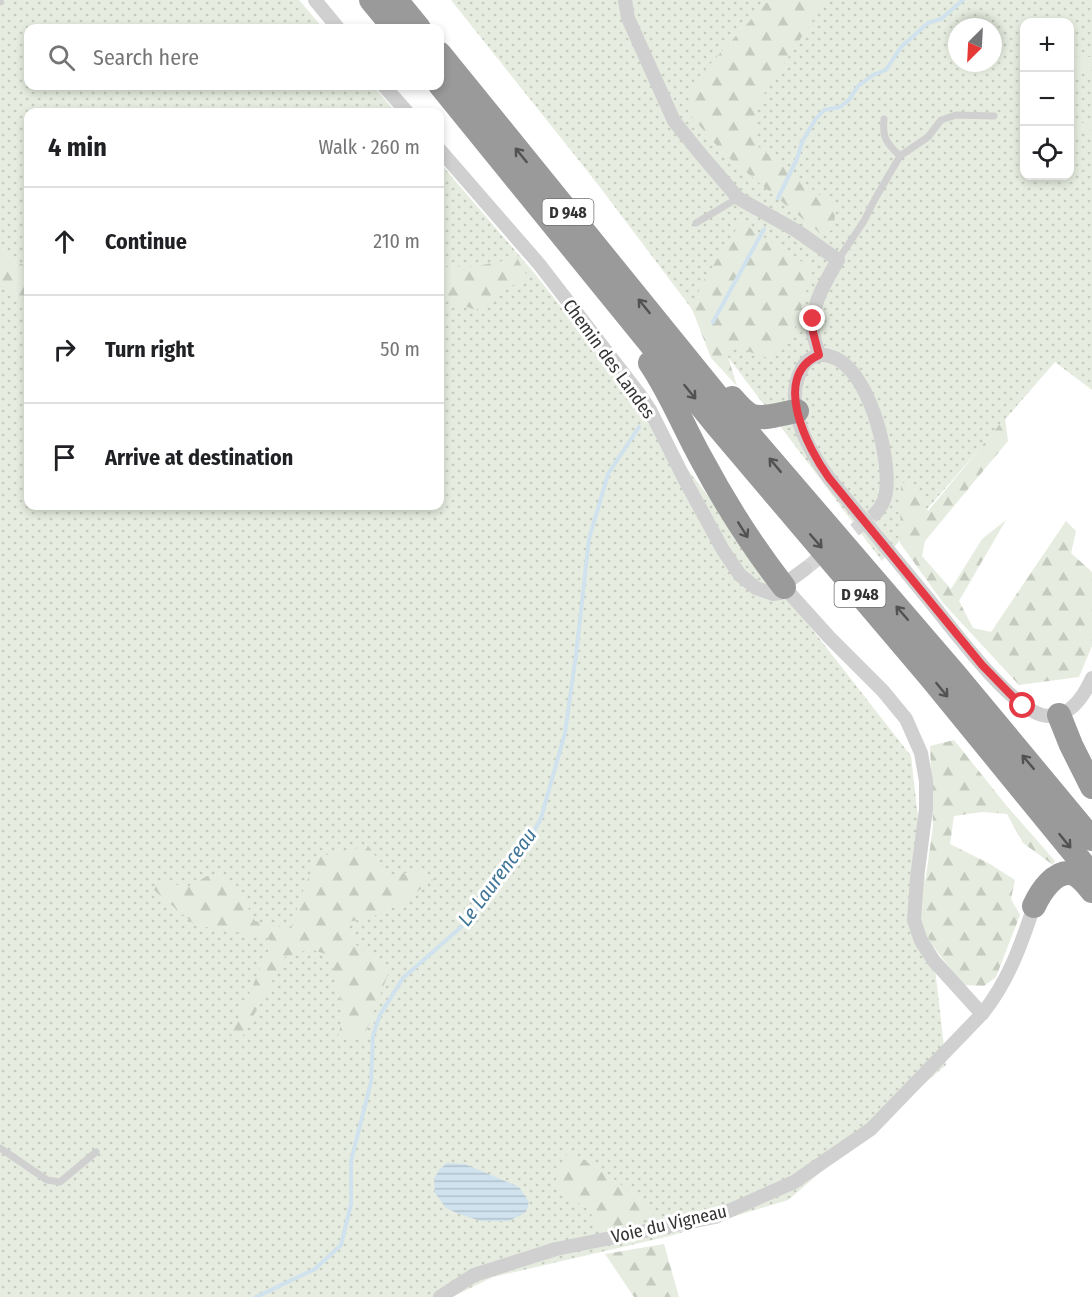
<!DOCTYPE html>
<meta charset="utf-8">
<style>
body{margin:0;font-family:"Fira Sans Condensed",sans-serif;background:#f6f6f6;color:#202124}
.controls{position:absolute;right:18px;top:18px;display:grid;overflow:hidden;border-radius:12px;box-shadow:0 3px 9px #0003}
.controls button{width:54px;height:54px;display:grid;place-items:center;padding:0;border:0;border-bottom:2px solid #e0e0e0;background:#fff;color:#202124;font:30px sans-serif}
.compass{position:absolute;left:948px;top:18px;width:54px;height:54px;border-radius:50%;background:#fff;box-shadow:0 3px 9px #0003;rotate:204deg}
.stop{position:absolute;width:18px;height:18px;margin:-14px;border:4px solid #e63946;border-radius:50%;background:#fff}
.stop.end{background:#e63946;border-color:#fff;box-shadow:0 2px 6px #0008}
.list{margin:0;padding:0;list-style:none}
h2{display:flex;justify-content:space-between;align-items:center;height:78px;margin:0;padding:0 24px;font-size:26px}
h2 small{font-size:20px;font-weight:400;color:#757577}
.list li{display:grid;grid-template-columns:39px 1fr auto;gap:18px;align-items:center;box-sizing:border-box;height:108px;padding:0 24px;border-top:2px solid #e0e0e0}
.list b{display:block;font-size:22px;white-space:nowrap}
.list em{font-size:20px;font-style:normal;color:#757577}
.icon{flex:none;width:33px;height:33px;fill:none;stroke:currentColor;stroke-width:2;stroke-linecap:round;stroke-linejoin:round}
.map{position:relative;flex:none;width:1092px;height:1297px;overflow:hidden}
.search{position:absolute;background:#fff;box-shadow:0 3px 9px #0003;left:24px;top:24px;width:420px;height:66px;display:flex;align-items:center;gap:15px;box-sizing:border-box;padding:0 21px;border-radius:12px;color:#757577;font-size:22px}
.panel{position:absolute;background:#fff;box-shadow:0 3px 9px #0003;left:24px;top:108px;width:420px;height:402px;border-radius:12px}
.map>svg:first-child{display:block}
</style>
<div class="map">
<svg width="1092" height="1297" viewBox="0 0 1092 1297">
<defs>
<pattern id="grass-dots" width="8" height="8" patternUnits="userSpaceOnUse" patternTransform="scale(1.5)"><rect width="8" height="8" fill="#e6ecdf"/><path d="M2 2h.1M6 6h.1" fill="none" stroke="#c6cbc0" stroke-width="1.8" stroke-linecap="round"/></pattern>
<pattern id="forest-firs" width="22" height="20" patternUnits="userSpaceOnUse" patternTransform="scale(1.5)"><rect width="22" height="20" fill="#e6ecdf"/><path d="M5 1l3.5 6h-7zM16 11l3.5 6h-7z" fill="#c6cbc0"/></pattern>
<pattern id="water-rules" width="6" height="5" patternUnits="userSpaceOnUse" patternTransform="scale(1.5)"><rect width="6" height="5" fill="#cfe2ee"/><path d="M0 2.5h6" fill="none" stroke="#b2c2cd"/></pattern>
</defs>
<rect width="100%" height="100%" fill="#fff"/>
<g fill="url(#grass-dots)" fill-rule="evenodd">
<polygon points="0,0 299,0 323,28 28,28 28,86 373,86 396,112 28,112 28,506 440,506 440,163 536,275 911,756 946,1065 788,1200 670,1236 493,1277 452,1297 0,1297"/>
<path d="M451 0H1092V390L1055 362 882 561 596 182ZM1024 22H1070V176H1024ZM957 27H993V63H957Z"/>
</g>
<g fill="url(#forest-firs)">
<polygon points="769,0 826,0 756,106 755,144 836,208 833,230 820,233 723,153 688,112 690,86"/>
<polygon points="1070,56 1092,57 1092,74 1070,70"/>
<polygon points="1092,120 1092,130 1070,130 1070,123 1082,123"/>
<polygon points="741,222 813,269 795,328 768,358 744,350 726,350 737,386 711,358 692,309 702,283"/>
<polygon points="0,251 28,268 28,307 0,278"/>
<polygon points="517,258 527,276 476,310 440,298 440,267 477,266"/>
<polygon points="1005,418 1008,441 925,541 922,556 951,589 982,539 1006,520 959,601 973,628 991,632 1066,521 1076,531 1071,553 1092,572 1092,646 1079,677 1019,685 944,604 900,543 901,481 919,493 928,511"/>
<polygon points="954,740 1006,805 1055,861 1053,865 1023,843 1007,814 982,812 954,816 950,844 990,864 1015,880 1011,899 1020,915 996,977 984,986 963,985 932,945 920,920 933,826 930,746"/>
<polygon points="368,846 390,875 422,871 433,880 399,905 369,918 348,922 355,944 390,969 364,1037 338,1037 344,1011 329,955 310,949 285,957 240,1041 231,1035 272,942 267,938 195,925 154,890 156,880 187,887 211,874 235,883 255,921 291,929 301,896 317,857"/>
<polygon points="568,1151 609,1175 650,1208 653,1218 601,1230 588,1209 557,1190 556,1180"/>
<polygon points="664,1244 679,1297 634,1297 605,1254"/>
</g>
<polygon fill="url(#water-rules)" points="447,1163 465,1164 519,1187 529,1202 526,1212 509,1221 481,1221 459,1214 446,1208 435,1193 434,1179 439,1170"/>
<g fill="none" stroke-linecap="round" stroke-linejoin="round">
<g stroke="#cfe2ee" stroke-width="4">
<polyline points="778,198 797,159 802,142 815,120 824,110 840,107 849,100 858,86 873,75 886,70 901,47 928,23 941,19 963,0"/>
<polyline points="713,322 764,229"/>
<polyline points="256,1297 315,1269 341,1245 351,1204 351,1161 371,1082 373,1035 380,1015 403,978 468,921 529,841 541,818 565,733 576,655 589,539 608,474 639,427"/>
</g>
<polyline stroke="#d6d6d6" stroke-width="14" stroke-dasharray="14 7" stroke-linecap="butt" points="805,569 876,513"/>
<g stroke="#d0d0d0" stroke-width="7">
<polyline points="0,2 0,0"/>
<path d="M884 119C882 139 887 143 900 156"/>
<polyline points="696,223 738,198"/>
<polyline points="838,260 864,221 875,199 900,156 928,137 941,120 956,115 994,116"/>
<polyline points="0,1148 47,1180 60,1182 96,1152"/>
</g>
<g stroke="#d0d0d0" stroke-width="14">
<polyline points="315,0 338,28"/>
<path d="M625 0 628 18 674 121 698 151 738 198 797 231 838 260C826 281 810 306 813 332 814 339 817 347 819 355"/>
<polyline points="384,86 407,112"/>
<polyline points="440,150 539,264 640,395 650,410 687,484 723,550 740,575 756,588 773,594 780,593 786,583 805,569"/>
<path d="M876 513C881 507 885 500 886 492 891 458 869 365 829 356 818 353 807 358 802 368 782 404 808 449 829 478 861 517 893 556 925 595 949 624 1008 706 1042 715 1067 721 1083 698 1092 678"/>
<polyline points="784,587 829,637 883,691 906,719 921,753 926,781 926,809 917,878 914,920 921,941 934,961 982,1014"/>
<path d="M440 1297 474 1275 556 1249 715 1217 794 1182 871 1129 982 1014C1008 982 1021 945 1034 906"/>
</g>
<g stroke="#9a9a9a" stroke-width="24">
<polyline points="371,0 394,28"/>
<polyline points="396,0 419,28"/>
<polyline points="440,54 735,418 955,674 1092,839"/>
<polyline points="440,85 718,427 931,678 1092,875"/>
<path d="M650 363C671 394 684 428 702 460 726 505 753 547 784 587"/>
<path d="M732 398C737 404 743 411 750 415 762 421 783 413 797 411"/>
<polyline points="1059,715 1071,745 1092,787"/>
<path d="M1034 906C1040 893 1055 868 1074 874 1081 877 1087 885 1092 891"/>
</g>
</g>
<defs><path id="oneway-shaft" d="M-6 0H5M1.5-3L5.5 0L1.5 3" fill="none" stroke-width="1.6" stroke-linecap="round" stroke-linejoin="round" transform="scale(1.5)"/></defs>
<g stroke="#525252">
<use href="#oneway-shaft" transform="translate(521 155) rotate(-129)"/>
<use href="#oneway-shaft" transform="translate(644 306) rotate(-129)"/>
<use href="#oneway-shaft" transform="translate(690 392) rotate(51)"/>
<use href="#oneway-shaft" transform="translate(775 465) rotate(-130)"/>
<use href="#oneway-shaft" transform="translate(743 530) rotate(58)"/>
<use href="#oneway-shaft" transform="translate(816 541) rotate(49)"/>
<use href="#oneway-shaft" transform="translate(902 613) rotate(-131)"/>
<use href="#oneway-shaft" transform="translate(942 690) rotate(51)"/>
<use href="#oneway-shaft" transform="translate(1028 762) rotate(-130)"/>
<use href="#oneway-shaft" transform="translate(1065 841) rotate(51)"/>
</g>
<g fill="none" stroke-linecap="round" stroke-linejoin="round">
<path stroke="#e63946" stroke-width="8" d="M813 319V332L819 355C770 376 808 449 829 478L982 665 1014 698 1023 706"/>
</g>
<g text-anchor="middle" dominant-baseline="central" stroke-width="6" stroke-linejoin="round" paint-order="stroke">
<g fill="#fff" stroke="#707070" stroke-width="1.5">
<rect x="542.5" y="199" width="51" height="26" rx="4.5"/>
<rect x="834.5" y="581" width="51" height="26" rx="4.5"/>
</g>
<g font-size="16" font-weight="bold" fill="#333">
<text x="568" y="212">D 948</text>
<text x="860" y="594">D 948</text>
</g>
<g font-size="18" fill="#333" stroke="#fff">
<text transform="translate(609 359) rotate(54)">Chemin des Landes</text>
<text transform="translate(669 1224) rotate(-13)">Voie du Vigneau</text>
</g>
<g font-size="20" font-style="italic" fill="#3f7597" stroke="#fff">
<text transform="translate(497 877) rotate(-53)">Le Laurenceau</text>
</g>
</g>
</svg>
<div class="controls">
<button>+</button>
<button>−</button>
<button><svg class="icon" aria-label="locate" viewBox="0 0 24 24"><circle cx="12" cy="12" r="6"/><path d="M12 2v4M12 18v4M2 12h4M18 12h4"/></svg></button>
</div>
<svg class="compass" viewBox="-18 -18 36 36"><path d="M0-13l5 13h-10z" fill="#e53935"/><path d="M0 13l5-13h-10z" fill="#757577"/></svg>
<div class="stop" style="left:1023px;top:706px"></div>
<div class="stop end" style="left:813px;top:319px"></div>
<div class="search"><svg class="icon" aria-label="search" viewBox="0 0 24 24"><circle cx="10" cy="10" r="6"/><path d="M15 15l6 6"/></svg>Search here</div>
<section class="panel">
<h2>4 min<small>Walk · 260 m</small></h2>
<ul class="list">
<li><svg class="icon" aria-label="ahead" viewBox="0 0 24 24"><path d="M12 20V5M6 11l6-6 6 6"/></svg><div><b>Continue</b></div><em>210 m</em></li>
<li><svg class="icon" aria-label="right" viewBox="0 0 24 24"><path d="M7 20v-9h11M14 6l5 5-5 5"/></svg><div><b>Turn right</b></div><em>50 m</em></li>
<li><svg class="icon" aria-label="arrive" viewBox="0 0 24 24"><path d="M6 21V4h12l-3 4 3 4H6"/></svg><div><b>Arrive at destination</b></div></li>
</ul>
</section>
</div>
